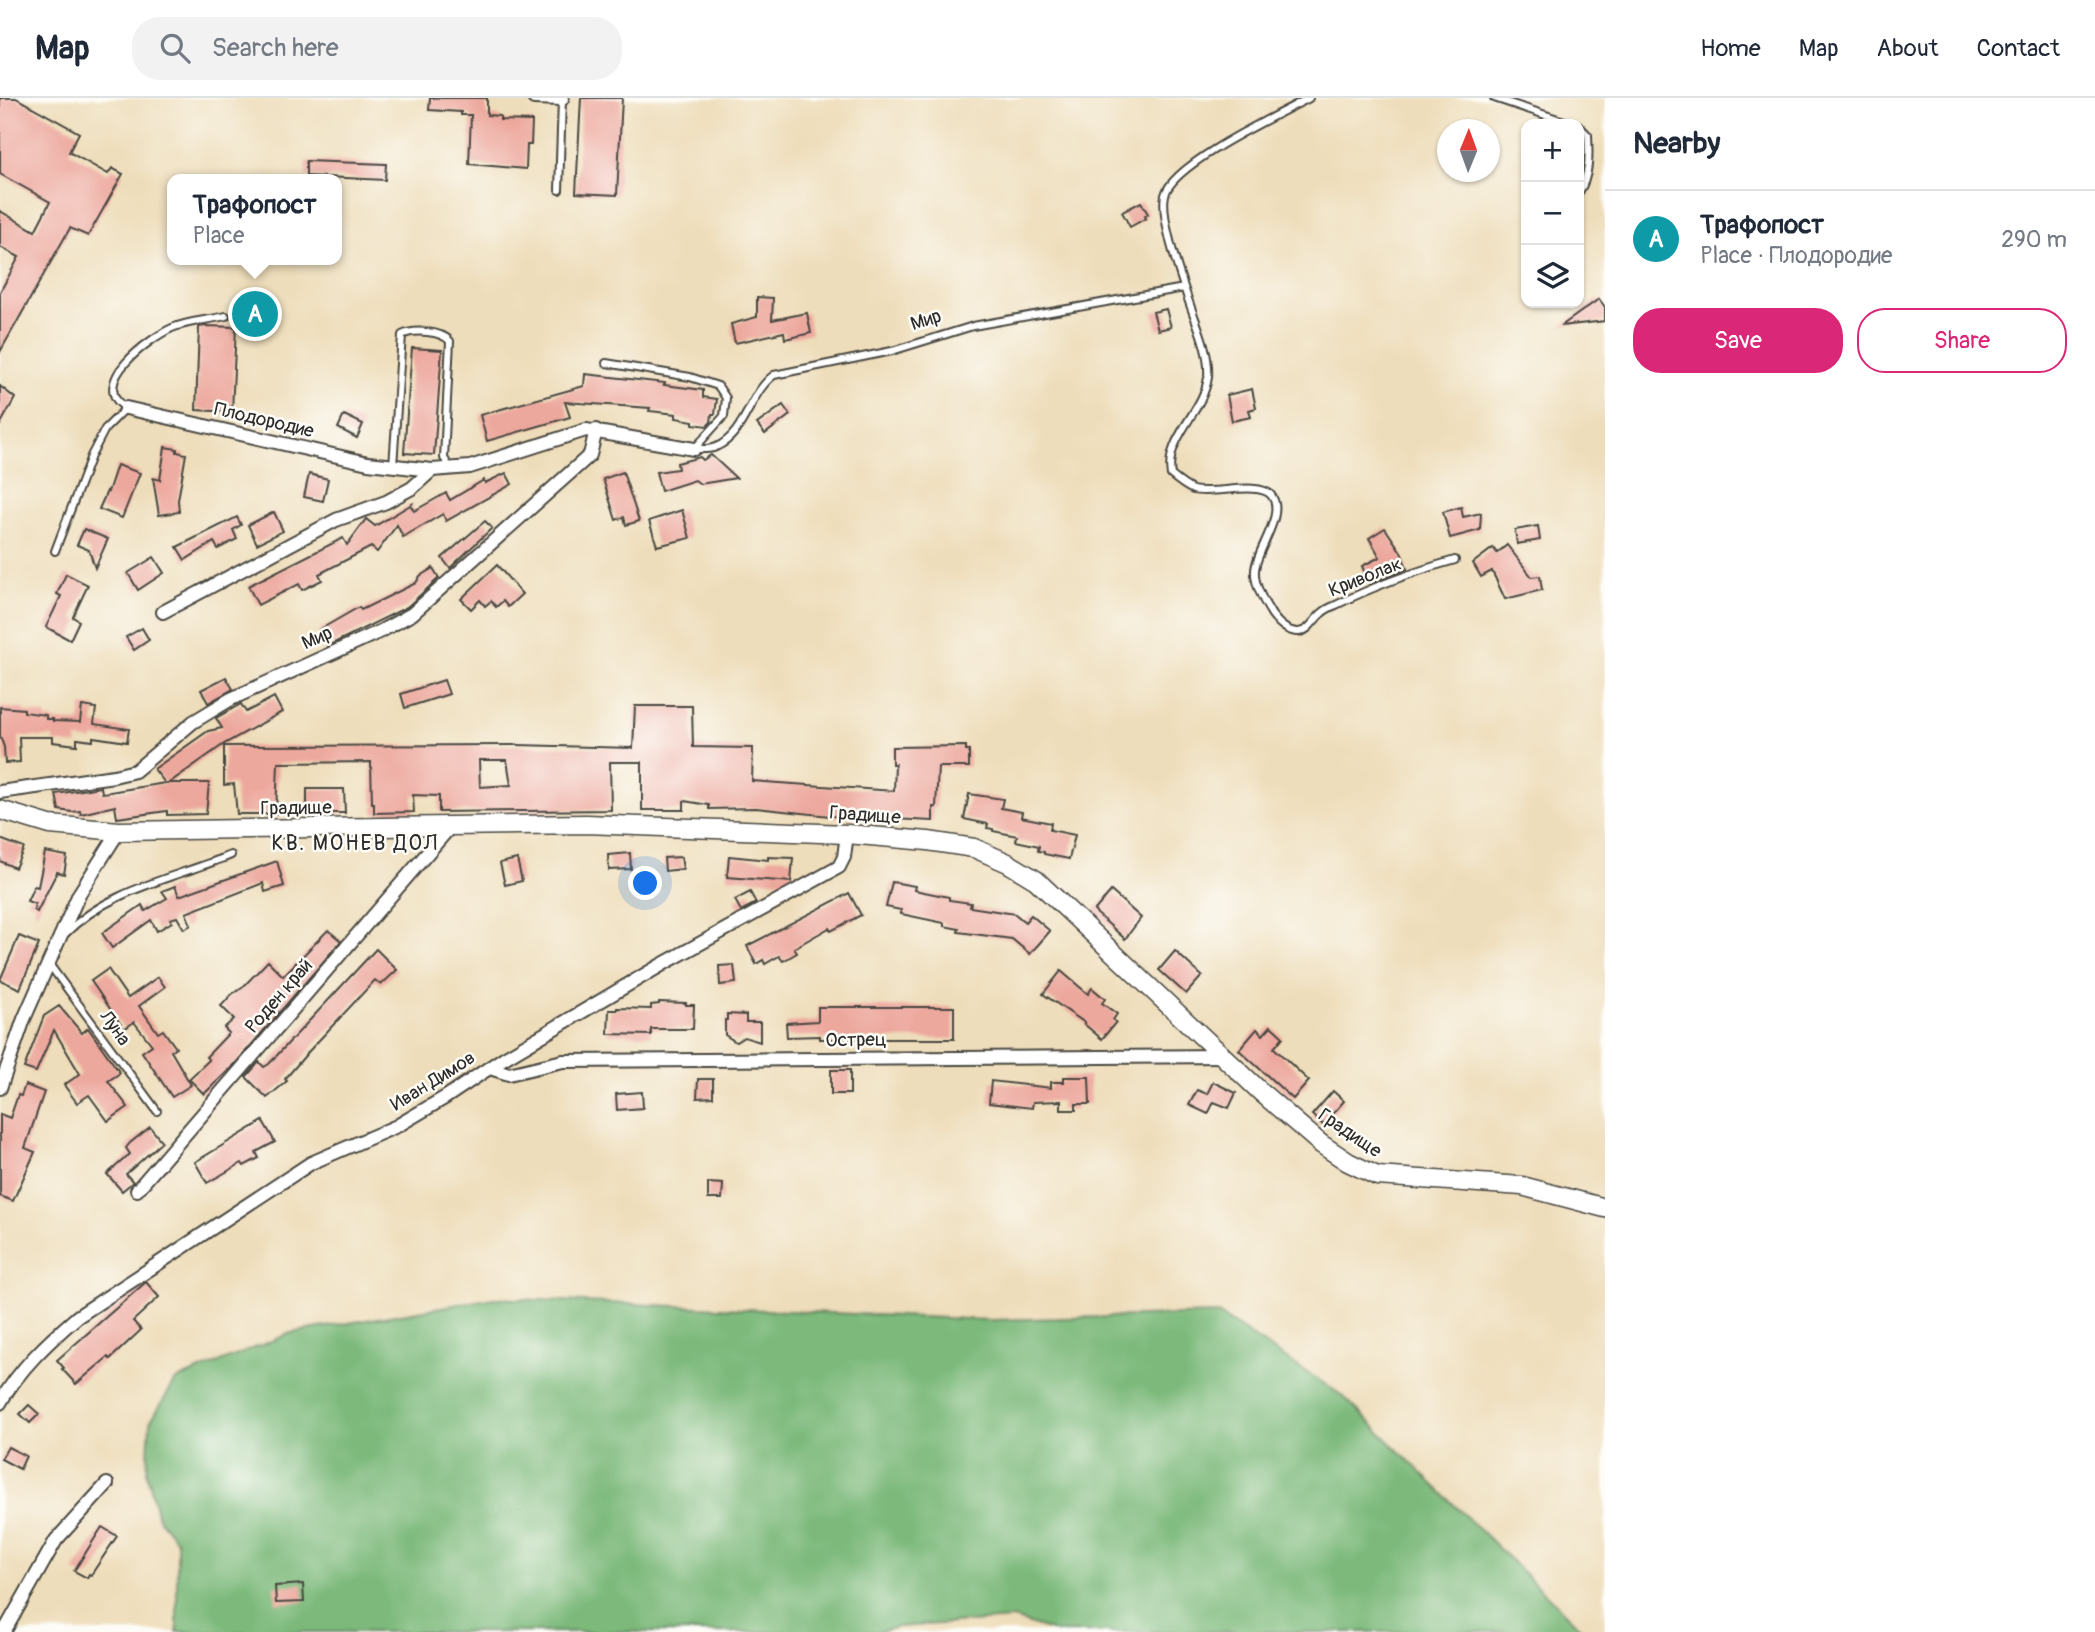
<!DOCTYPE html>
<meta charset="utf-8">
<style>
body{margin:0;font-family:Pangolin,sans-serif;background:#f2f2f3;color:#1f2937}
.controls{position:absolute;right:21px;top:21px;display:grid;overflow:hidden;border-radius:14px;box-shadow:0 2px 5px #0004}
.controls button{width:63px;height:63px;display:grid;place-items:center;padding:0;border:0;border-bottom:2px solid #e0e1e3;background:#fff;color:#1f2937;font:35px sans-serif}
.compass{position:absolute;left:1437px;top:21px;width:63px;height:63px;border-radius:50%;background:#fff;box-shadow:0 2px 5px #0004;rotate:1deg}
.you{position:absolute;left:646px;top:786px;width:24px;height:24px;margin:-18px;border:5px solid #fff;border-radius:50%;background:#1a73e8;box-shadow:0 0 0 10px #1a73e833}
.badge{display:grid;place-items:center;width:46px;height:46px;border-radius:50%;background:#db2777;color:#fff;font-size:23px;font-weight:700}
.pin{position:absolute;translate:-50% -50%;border:4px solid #fff;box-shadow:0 2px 7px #0006}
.popup{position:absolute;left:167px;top:76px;width:175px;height:91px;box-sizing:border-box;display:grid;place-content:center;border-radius:14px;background:#fff;filter:drop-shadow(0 2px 5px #0005);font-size:23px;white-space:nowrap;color:#747a83}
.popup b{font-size:26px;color:#1f2937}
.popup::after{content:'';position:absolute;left:50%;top:100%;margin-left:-14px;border:14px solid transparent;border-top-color:#fff}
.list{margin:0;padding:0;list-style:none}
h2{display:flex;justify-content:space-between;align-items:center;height:91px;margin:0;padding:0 28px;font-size:30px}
h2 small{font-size:23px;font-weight:400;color:#747a83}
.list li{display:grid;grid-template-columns:46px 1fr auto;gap:21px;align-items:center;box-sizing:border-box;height:98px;padding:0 28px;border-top:2px solid #e0e1e3}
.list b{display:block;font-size:26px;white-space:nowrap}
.list p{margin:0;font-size:23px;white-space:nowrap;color:#747a83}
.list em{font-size:23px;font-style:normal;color:#747a83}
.actions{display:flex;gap:14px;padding:21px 28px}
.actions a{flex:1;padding:16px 0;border:2px solid #db2777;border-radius:28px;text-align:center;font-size:24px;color:#db2777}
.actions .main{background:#db2777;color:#fff}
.icon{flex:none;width:38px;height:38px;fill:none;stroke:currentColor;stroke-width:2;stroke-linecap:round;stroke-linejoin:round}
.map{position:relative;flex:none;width:1605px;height:1534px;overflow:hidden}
header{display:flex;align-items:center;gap:42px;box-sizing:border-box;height:98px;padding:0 35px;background:#fff;border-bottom:2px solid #e0e1e3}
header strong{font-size:33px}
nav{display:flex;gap:38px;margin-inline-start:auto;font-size:24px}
.search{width:490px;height:63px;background:#f2f2f3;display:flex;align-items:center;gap:18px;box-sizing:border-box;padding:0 24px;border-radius:28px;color:#747a83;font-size:26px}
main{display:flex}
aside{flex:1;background:#fff}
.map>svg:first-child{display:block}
</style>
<header>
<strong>Map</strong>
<div class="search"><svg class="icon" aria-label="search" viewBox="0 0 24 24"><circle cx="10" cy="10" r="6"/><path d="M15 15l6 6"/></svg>Search here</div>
<nav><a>Home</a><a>Map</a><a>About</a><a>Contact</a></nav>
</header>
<main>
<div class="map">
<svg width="1605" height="1534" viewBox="0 0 1605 1534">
<rect width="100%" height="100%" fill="#fdfcf7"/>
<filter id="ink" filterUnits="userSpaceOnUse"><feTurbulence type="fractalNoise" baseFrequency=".0143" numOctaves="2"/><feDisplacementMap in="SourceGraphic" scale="14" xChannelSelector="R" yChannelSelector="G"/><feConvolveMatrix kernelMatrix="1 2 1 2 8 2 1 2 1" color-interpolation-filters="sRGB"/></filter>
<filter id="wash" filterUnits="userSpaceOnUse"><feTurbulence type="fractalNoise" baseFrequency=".00686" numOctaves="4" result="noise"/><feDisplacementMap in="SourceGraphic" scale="28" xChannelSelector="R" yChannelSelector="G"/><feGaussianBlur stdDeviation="1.57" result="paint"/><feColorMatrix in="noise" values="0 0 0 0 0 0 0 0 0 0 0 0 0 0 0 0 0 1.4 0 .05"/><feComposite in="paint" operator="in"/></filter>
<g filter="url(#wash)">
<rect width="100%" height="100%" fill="#eeddba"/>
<polygon fill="#7cb97a" stroke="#547252" stroke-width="2" points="494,1200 990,1222 1218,1216 1343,1298 1584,1534 1054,1534 1013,1521 897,1529 878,1534 177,1534 177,1443 158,1420 147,1375 150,1324 176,1282 291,1235"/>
<g id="blocks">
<g fill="#eda89e" fill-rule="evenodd">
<polygon points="0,0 16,0 79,35 69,54 108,76 112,70 123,76 88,138 70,130 0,254 0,194 19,159 0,149 0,113 35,133 50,104 0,76"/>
<polygon points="430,0 487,0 487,17 500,18 500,22 532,23 531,47 527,47 526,71 469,66 471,17 461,17 461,14 429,12"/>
<polygon points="581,0 622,0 617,97 576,95"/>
<polygon points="306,63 386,66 385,82 306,78"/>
<polygon points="1141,104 1148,116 1145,118 1146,120 1130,129 1122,114"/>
<polygon points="757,199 773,200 772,222 807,215 811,235 785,241 784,234 735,245 731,226 757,219"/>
<polygon points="1599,201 1605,209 1605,223 1561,228"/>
<polygon points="250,208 263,211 260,224 246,221"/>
<polygon points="1166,211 1171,229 1158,232 1153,214"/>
<polygon points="205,228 236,229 232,314 196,312 199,229"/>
<polygon points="412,250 442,252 434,357 404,355"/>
<polygon points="585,276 665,285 664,287 703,292 703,299 717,301 715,316 712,316 711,324 707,328 693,326 693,323 676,320 676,316 649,313 650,310 565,304 570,319 487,343 480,317 584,288"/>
<polygon points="0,288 15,300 0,327"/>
<polygon points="1252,291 1256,310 1249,312 1251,319 1232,323 1227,297"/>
<polygon points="783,307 790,317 765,336 757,326"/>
<polygon points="344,317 363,326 357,340 338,330"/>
<polygon points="165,349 177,351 177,354 186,356 178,402 179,414 159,417 153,380 160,382"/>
<polygon points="711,357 736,380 700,386 695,382 661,393 656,374 678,371 677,365 700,359 703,362"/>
<polygon points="117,367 140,375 122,420 99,411 107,393 108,394"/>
<polygon points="623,374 639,423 626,427 624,419 616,422 603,381"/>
<polygon points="506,375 512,386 446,423 443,416 403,439 397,427 377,454 371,449 319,476 322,482 302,492 299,486 258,507 248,488 343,440 347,447 366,421 375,428 412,406 411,408 414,413 446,395 450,402 484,382 485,385"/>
<polygon points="309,376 328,381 323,403 304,399"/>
<polygon points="1461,409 1463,419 1481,415 1480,432 1450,440 1443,414"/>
<polygon points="682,412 690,440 657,448 649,423"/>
<polygon points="274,414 283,433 257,446 248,427"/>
<polygon points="237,419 241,427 233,432 237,441 218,451 214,444 185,462 177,449"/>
<polygon points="485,423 492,430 450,470 442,460"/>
<polygon points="1538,428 1540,442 1517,446 1515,432"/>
<polygon points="1385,430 1401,454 1407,471 1369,486 1362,468 1380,459 1369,440"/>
<polygon points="84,431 108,441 95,470 89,452 77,447"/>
<polygon points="1507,447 1532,479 1540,478 1542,492 1505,501 1492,473 1481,479 1473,465 1493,450 1497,455"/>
<polygon points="154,459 164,475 138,492 128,475"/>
<polygon points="497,467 522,496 508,509 503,503 496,509 491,503 485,508 480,502 471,511 461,501"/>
<polygon points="433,470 439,480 407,509 328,548 319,532 359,509 361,512 416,485 420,478"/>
<polygon points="66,476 88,487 73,519 79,523 70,542 46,529 61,498 57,496"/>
<polygon points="142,530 149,542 134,552 126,539"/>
<polygon points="226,579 233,591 208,605 201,592"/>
<polygon points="444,582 449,596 405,610 401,596"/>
<polygon points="274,599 282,614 224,646 169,685 209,685 206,716 167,717 167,713 117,720 115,708 81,716 80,713 72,714 59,712 56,696 101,689 102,695 110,694 165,685 154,671 208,633 222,630 216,620 241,606 246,614"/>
<polygon points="82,608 96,610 94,626 129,631 127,644 93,639 93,643 77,641 77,647 53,644 53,639 19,639 20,664 5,665 4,649 0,638 0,609 24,611 24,614 46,617 46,621 53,621 53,623 80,624"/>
<path d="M635 608H692L693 649 753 650 752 683 894 693 895 666H892V649L966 648V653H969V669H938L936 709H933V723L830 718 756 710 709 711V707L684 703V712H642V664H610L611 712 439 714V698L413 697 414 714 374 715V705H372L371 664 278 665 276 716H237L234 686 224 687V648L517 647 633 650ZM479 662H507L511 687 480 689Z"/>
<polygon points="307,691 344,691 345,715 307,715"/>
<polygon points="969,696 1003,701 1001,710 1022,714 1021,719 1051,725 1050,732 1075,737 1069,761 1044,756 1044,754 1038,753 1039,748 1016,743 1017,738 993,733 993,731 987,730 988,726 964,721"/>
<polygon points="0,741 24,750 15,770 0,763"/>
<polygon points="45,754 67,758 64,776 57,774 37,814 34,812 35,806 27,803 34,788 38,789"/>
<polygon points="630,755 631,771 609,772 608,757"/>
<polygon points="729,758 768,762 768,759 793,760 791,784 727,779"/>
<polygon points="681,759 683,771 665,773 664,760"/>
<polygon points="517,761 522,783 505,787 500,765"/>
<polygon points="277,763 284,788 265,794 263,785 186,815 191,827 184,831 177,819 170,821 172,824 157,833 151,822 112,850 102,835 142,807 145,813 167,800 162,793 175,788 179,798"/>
<polygon points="892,784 915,788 914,792 949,799 949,802 971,805 970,809 1015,816 1025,824 1031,817 1050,833 1030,856 1012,841 958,834 959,831 944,828 944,825 901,816 901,812 886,809"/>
<polygon points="1111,793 1141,820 1125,841 1094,813"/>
<polygon points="750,794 756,805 741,813 735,802"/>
<polygon points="849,795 861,817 831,833 829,830 794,850 797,855 783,863 779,858 765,866 763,862 756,866 747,848"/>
<polygon points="328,832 341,843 234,967 204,996 189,981 209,962 206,959 229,935 224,930 234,921 221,908 232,896 242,890 268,863 283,878"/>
<polygon points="19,838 39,846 20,891 0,882"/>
<polygon points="376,851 397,872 381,887 375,882 309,953 285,981 287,983 267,1000 246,979 259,964 264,969 269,966"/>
<polygon points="1175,853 1202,878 1186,896 1159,872"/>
<polygon points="734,867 736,885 720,887 719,868"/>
<polygon points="108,871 128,900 158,879 165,889 139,908 158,935 163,932 176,950 171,953 191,987 172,999 142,954 152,947 134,924 124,931 91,883"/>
<polygon points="1061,873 1088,896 1092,890 1105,901 1102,905 1117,916 1113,922 1116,924 1102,941 1084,926 1085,925 1043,896"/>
<polygon points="659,904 686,905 686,907 694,907 693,931 651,931 651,937 608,936 609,912 617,912 617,910 651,911 651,907 659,906"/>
<polygon points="59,908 82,935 88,930 120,975 108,983 128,1009 108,1023 89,997 77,1005 64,987 80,976 54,932 36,974 24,970 44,918"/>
<polygon points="818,909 954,909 954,941 820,941 820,938 787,939 786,925 818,923"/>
<polygon points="727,916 746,917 746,924 760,924 760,944 744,939 736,944 725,937 725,922 727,922"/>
<polygon points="1271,928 1283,939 1274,950 1309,983 1293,1001 1239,952 1257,931 1263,937"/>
<rect x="831" y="972" width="19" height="24"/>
<polygon points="1064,979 1089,979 1090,1006 1076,1006 1076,1012 1061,1012 1061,1003 1033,1004 1032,1010 989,1005 991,983 1051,990 1051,984 1064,984"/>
<polygon points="698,981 713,981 713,999 697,1000"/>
<polygon points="1213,984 1236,995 1229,1010 1214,1004 1208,1016 1189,1007 1197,992 1207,996"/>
<polygon points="25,987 44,994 25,1050 35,1054 13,1103 0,1098 0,1016 10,1020 18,997 21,998"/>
<polygon points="1333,993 1344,1003 1323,1027 1312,1017"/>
<polygon points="642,994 643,1010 617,1012 616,996"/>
<polygon points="263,1023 275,1044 256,1054 259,1060 244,1068 242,1065 207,1085 195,1064"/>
<polygon points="150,1029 162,1044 126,1076 133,1084 122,1093 107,1076 130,1056 126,1050 130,1045"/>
<polygon points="708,1085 723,1086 722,1101 708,1101"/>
<polygon points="146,1184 159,1199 133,1223 141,1232 110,1261 108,1259 76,1286 62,1271 64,1270 57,1262"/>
<polygon points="29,1307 39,1316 30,1325 20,1316"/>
<polygon points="8,1349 26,1358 20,1371 1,1361"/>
<polygon points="102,1429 117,1438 91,1477 89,1476 87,1480 74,1473"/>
<polygon points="303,1486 304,1504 276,1505 275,1488"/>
</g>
</g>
</g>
<g filter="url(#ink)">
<use href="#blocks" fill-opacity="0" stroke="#484640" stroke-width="2"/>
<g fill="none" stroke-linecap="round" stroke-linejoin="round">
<g stroke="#484640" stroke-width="10">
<g id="lane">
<path d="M1309 0C1279 16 1172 66 1165 97 1160 121 1180 177 1188 201 1196 225 1210 253 1208 279 1204 314 1164 340 1171 377 1177 382 1186 389 1193 392 1213 397 1259 383 1271 397 1287 416 1255 453 1255 473 1254 486 1265 506 1272 517 1278 525 1287 534 1298 534 1309 534 1314 521 1322 515 1326 511 1331 509 1336 507 1372 489 1416 473 1455 462"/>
<polyline points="1494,0 1573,26"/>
<path d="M1579 28 1588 37C1589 56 1590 78 1579 94"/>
<polyline points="559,92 562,2"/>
<polyline points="606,265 690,279 718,288 726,300 724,318 694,351"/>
<path d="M694 351C701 351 710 352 716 349 746 336 749 295 774 277L892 253 973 228 1184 190"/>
<path d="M393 368 402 237C414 231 441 233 450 243L444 360 450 370"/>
<path d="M55 453 91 358 105 331 126 310C86 286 150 240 172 230 188 223 209 222 226 218"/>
<path d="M65 836C109 791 175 780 231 757"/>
<polyline points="49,866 157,1013"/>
</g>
</g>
<g stroke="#484640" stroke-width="16">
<g id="street">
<polyline points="534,0 562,1"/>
<polyline points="126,310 368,365 432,372 470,369 586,332 694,351"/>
<polyline points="163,514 336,422 386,404 412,390 432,372"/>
<polyline points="0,694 114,678 135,673 193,624 231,601 381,533 412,516 590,357 596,332"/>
<polyline points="490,970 509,976 563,963 1225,958"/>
<polyline points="0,990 24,921 79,796 119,733"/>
<polyline points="137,1092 450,729"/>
<path d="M0 1305C19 1271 48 1244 77 1219L311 1065 397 1028 446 999 504 960 663 866 839 769 844 759 847 736"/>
<polyline points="4,1534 56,1442 107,1386"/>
</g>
</g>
<g stroke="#484640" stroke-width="21">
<polyline id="secondary" points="0,712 50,727 119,733 586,726 847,736 928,743 974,750 1008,765 1036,782 1262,995 1321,1046 1348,1064 1377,1078 1522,1088 1605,1110"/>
</g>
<use href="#lane" stroke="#fff" stroke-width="6"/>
<use href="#street" stroke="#fff" stroke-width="12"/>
<use href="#secondary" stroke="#fff" stroke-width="18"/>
</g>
</g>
<g text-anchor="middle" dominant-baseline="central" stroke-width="5" stroke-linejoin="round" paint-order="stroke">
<g font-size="19" fill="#2b2b2b" stroke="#fdfcf7">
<text transform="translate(926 222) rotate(-18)">Мир</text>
<text transform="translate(264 322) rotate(13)">Плодородие</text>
<text transform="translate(1365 479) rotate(-22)">Криволак</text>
<text transform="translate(317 540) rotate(-24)">Мир</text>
<text transform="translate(296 710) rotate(-1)">Градище</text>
<text transform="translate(865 717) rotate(4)">Градище</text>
<text transform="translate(279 898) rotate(-49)">Роден край</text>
<text transform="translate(115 930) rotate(54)">Луна</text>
<text transform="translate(856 942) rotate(-1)">Острец</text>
<text transform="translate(433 983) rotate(-32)">Иван Димов</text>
<text transform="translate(1350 1035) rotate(34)">Градище</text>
</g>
<g font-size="21" letter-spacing="2" fill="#2b2b2b" stroke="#fdfcf7">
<text x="355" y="745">КВ. МОНЕВ ДОЛ</text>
</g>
</g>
</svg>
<div class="controls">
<button>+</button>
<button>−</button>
<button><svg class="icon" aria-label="layers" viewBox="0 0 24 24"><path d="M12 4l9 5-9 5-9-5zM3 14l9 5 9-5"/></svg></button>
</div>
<svg class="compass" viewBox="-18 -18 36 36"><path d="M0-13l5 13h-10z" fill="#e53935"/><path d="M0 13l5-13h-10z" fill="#747a83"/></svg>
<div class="you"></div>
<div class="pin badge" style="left:255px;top:216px;background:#0f9aa8">A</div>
<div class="popup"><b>Трафопост</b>Place</div>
</div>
<aside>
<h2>Nearby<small></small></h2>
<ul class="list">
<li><span class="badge" style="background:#0f9aa8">A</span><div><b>Трафопост</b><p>Place · Плодородие</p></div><em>290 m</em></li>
</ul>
<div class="actions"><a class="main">Save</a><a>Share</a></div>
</aside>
</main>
